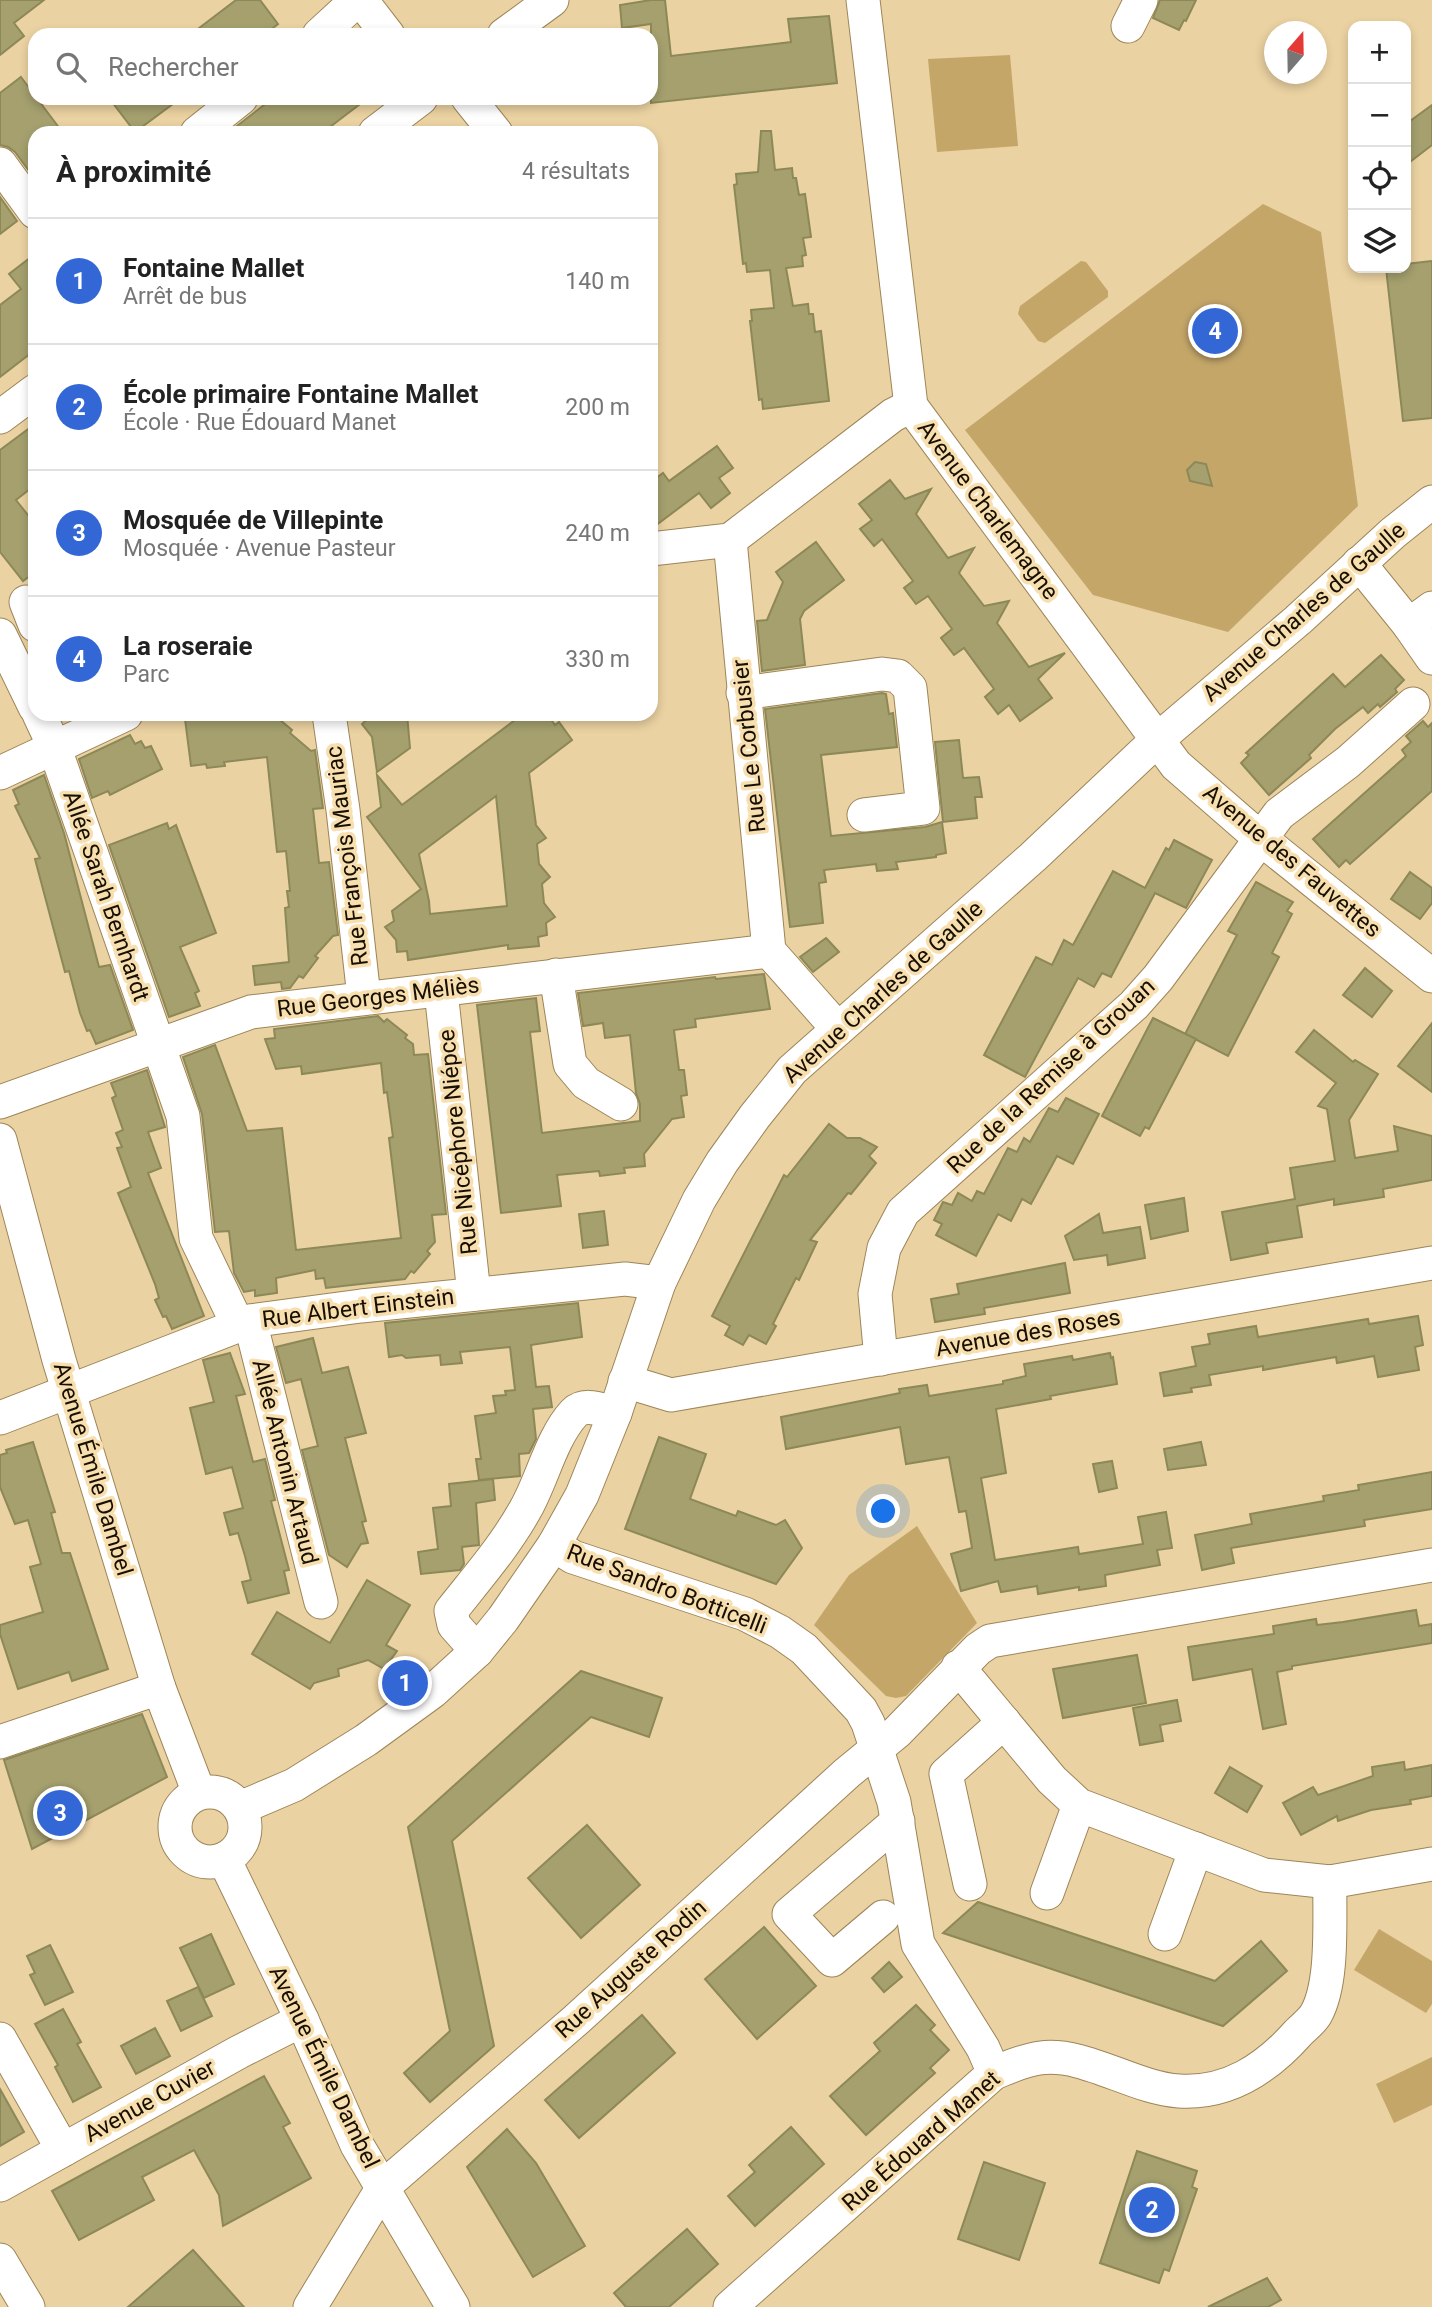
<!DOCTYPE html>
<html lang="fr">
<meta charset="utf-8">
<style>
body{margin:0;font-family:Roboto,sans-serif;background:#f2f2f2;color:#222}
.controls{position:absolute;right:21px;top:21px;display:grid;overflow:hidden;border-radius:14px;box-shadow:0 4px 10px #0003}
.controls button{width:63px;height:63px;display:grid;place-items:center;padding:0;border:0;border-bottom:2px solid #e0e0e0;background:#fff;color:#222;font:35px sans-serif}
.compass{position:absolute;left:1264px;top:21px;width:63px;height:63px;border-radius:50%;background:#fff;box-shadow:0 4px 10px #0003;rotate:20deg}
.you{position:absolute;left:884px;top:1512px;width:24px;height:24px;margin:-18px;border:5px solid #fff;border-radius:50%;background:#1a73e8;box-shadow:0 0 0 10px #1a73e833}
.badge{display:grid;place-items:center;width:46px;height:46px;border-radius:50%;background:#3467d6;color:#fff;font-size:23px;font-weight:700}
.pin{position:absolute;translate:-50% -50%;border:4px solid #fff;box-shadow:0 2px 7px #0006}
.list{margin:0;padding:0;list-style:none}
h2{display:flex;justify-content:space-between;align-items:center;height:91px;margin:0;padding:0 28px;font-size:30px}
h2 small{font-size:23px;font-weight:400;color:#767676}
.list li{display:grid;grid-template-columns:46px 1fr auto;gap:21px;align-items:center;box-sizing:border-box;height:126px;padding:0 28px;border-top:2px solid #e0e0e0}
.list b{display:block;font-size:26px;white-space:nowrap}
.list p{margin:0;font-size:23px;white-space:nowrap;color:#767676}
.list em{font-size:23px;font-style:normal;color:#767676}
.icon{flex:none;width:38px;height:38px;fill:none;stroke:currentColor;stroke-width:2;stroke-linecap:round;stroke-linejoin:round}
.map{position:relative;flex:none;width:1432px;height:2307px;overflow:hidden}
.search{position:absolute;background:#fff;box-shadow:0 4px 10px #0003;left:28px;top:28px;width:630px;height:77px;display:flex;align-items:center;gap:18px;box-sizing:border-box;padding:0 24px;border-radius:21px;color:#767676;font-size:26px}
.panel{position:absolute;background:#fff;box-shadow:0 4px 10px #0003;left:28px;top:126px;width:630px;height:595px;border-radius:21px}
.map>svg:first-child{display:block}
</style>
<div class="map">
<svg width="1432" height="2307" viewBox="0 0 1432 2307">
<rect width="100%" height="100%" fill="#ebd2a2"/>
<g fill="#c4a669">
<polygon points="1010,55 1018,146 937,152 928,59"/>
<polygon points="1263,204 1321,232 1358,506 1228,632 1093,595 965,430"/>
<polygon points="1081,261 1086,262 1108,291 1108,297 1045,343 1038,341 1018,314 1020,306"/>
<polygon points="917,1526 977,1623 906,1696 896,1698 886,1696 814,1625 849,1575"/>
<polygon points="1379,1929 1432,1961 1432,2004 1426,2013 1354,1970"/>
<polygon points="1432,2057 1432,2105 1394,2123 1376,2084"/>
</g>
<g fill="#a5a06e" stroke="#8d8857" stroke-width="2" fill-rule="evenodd">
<polygon points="0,0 44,0 14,23 24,36 0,55"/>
<polygon points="236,0 260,0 278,24 264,35 190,35"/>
<polygon points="651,0 665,0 671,56 791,42 788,19 829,16 837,83 651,103 651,24 622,28 620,5"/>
<polygon points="1160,0 1196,0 1186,21 1184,20 1179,30 1153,18"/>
<polygon points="21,77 63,133 35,133 35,179 15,152 8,147 0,145 0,93"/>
<polygon points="109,98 181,98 135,132"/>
<polygon points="273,98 368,98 322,133 228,133"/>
<polygon points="1432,105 1432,145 1406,165 1406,124"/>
<polygon points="761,131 771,131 775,170 792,168 793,178 796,178 799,195 805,194 811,237 803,238 806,255 802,256 803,266 786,268 793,306 808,304 809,314 813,314 815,332 821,331 829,401 763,409 762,399 759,400 750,321 752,321 751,310 774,308 770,270 747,272 746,263 743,264 734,185 737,184 736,174 758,172"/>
<polygon points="0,197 17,221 0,234"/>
<polygon points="35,254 35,350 0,377 0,305 21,289 9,274"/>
<polygon points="1432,261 1432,418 1403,421 1386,268 1406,268 1406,264"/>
<polygon points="35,424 35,485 16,500 35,524 35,572 23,581 0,552 0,450"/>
<polygon points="717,446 733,468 719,478 730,493 711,508 699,493 651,529 651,482 663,473 669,481"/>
<polygon points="1195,462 1206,464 1212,486 1190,481 1187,470"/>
<polygon points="890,480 905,499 931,489 916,514 948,558 974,548 959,573 984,606 1009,601 997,623 1029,667 1065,653 1038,679 1052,698 1020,721 1009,705 998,714 985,697 994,689 964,648 954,655 941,638 952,629 928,596 916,604 904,588 913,581 882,539 874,546 860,529 872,520 859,504"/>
<polygon points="816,542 844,580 804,611 800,619 805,665 762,671 757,621 767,620 783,582 776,572"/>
<polygon points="1381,655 1404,680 1395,689 1397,692 1380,707 1378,704 1368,713 1363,707 1335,729 1309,755 1311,758 1269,795 1241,763 1249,755 1246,753 1333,674 1345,687"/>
<polygon points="882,693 886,694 889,714 893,713 897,747 821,755 831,836 925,827 942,822 946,853 936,855 936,857 896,862 898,869 877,871 876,864 824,870 826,882 819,883 823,923 790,927 765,709"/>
<polygon points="232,714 273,714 292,730 290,733 311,751 315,750 323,808 313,809 319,863 329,862 338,935 333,936 315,956 318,958 303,978 299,976 290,988 282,989 281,982 255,985 253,966 289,962 285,908 289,907 287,891 290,891 286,851 277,852 267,757 224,762 225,766 207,768 206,764 191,766 185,719"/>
<polygon points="373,714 407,714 410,748 377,772 372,737 362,724"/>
<path d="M523 714H547L555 725 559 722 572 740 529 773 536 825 546 838 537 844 539 864 550 877 542 884 544 903 555 917 546 923 547 935 538 937 539 946 508 949V945L408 960 407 951 397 952 396 940 385 927 394 921 392 911 421 889 367 817 381 807 377 775 402 805ZM496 796 507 906 430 914 429 901 419 854Z"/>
<polygon points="1423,721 1428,727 1432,723 1432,791 1350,864 1346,860 1339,867 1313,839 1406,756 1402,750 1411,742 1406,736"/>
<polygon points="130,735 135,744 141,741 145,748 151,746 162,769 110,795 108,791 92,798 79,759"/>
<polygon points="959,740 963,778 979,777 982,797 975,797 977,818 943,822 935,742"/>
<polygon points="44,775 64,833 99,967 110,965 133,1030 96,1044 90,1030 87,1031 80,1013 69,971 65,972 35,859 40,858 15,806 19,804 13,790"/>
<polygon points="167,823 169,829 176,825 216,933 180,947 199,991 195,993 200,1006 169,1017 109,845"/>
<polygon points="1174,840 1212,860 1186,908 1155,893 1111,977 1102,973 1094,987 1078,978 1025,1077 984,1055 1036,957 1052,965 1064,940 1073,945 1113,871 1145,888 1166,848 1169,850"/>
<polygon points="1410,872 1432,888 1432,903 1420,919 1391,899"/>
<polygon points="1256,882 1293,902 1287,911 1292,914 1272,953 1279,957 1228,1056 1185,1034 1237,935 1228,931"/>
<polygon points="826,938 839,952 813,972 800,957"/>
<polygon points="1365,968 1392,991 1372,1017 1343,995"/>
<polygon points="764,974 770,1009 695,1019 696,1027 674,1030 679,1070 684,1070 687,1095 681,1096 684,1117 672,1119 644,1154 645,1166 624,1168 625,1173 600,1176 599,1171 557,1175 561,1206 501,1213 477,1005 536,998 540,1031 530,1032 542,1133 640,1121 640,1104 636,1093 630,1035 605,1038 603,1023 583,1026 578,993 715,977 716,979"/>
<polygon points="378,1016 384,1022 387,1019 407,1035 405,1038 413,1044 414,1055 428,1054 446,1214 432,1215 435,1242 427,1251 430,1254 414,1273 411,1271 405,1279 326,1288 324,1278 316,1279 315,1270 276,1278 277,1293 255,1296 255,1290 244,1292 234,1273 229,1231 215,1232 202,1114 183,1057 215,1045 247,1131 282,1128 296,1250 401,1238 389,1138 393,1137 387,1092 384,1093 381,1063 302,1074 301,1066 276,1069 265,1039 275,1038 274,1029"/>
<polygon points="1153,1018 1196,1039 1149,1129 1145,1127 1140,1136 1102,1116"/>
<polygon points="1432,1023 1432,1092 1398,1066"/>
<polygon points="1314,1030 1353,1062 1355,1060 1378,1074 1349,1120 1355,1158 1398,1151 1394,1126 1432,1136 1432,1180 1383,1189 1384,1197 1334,1205 1334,1199 1297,1206 1302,1237 1266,1243 1268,1253 1231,1260 1222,1212 1295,1199 1290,1168 1335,1161 1327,1109 1318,1106 1336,1083 1296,1052"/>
<polygon points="147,1070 165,1127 148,1132 161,1168 148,1173 204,1316 172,1329 166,1316 163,1317 155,1300 159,1298 155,1284 118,1193 131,1187 117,1148 122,1147 116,1133 123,1130 112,1098 116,1096 111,1083"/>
<polygon points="1066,1098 1099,1114 1073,1164 1057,1156 1031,1204 1022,1199 1011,1221 998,1214 976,1256 936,1235 942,1224 934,1220 943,1202 952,1205 958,1193 972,1201 977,1191 984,1194 1008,1148 1017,1152 1024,1138 1030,1142 1049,1108 1058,1112"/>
<polygon points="829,1124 847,1138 860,1138 877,1147 869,1156 876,1163 851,1194 848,1193 810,1240 817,1242 799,1280 796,1278 773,1324 776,1326 766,1344 749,1335 743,1345 725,1335 730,1326 712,1316 784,1175 787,1177"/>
<polygon points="1184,1198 1188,1231 1151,1239 1145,1205"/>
<polygon points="604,1211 608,1245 583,1248 579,1214"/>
<polygon points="1099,1214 1103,1233 1140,1227 1145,1258 1108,1265 1107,1255 1074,1260 1065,1236"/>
<polygon points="1065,1263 1070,1293 984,1308 985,1314 935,1322 931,1299 959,1294 957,1284"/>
<polygon points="578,1303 582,1337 531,1345 536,1387 549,1386 552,1407 533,1409 536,1439 529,1453 519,1454 520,1476 479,1480 476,1459 481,1459 475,1416 496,1413 493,1396 506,1395 505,1391 515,1390 510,1347 460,1352 462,1363 441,1365 440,1355 406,1358 402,1355 389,1357 385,1323"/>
<polygon points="1418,1316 1423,1345 1415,1347 1419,1370 1378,1377 1374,1356 1337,1363 1336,1357 1263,1370 1263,1366 1209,1375 1211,1385 1191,1388 1192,1392 1164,1396 1160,1373 1196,1366 1192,1347 1210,1344 1208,1334 1256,1326 1258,1337 1368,1319 1369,1324"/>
<polygon points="313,1338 322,1373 348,1367 366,1433 345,1438 366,1521 362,1522 368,1543 361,1544 347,1567 329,1555 302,1450 318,1446 301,1379 286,1383 276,1347"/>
<polygon points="230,1353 245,1394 236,1396 253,1462 265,1459 275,1500 271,1501 289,1570 284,1571 289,1593 248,1603 242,1582 251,1580 245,1556 238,1533 230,1535 224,1513 243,1508 232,1467 206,1474 190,1408 214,1402 203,1360"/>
<polygon points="1110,1353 1111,1358 1113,1357 1117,1384 1050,1396 1051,1399 996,1409 1006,1473 981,1478 995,1560 1078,1547 1079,1554 1143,1544 1138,1517 1166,1512 1172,1548 1157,1550 1160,1565 1105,1575 1106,1586 1079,1590 1079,1587 1038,1594 1037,1586 1001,1592 998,1581 961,1591 951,1554 972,1548 966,1511 959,1512 949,1457 906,1464 900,1427 786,1449 781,1417 900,1393 899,1389 927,1385 929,1396 1003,1384 1003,1381 1026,1376 1024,1364 1072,1356 1073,1360"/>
<polygon points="659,1437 706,1454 690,1499 736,1516 738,1511 776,1525 785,1520 802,1548 776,1584 625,1529"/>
<polygon points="33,1442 55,1512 51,1513 62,1553 70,1553 108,1669 72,1681 69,1672 18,1689 0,1634 0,1625 43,1612 30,1567 41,1564 28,1520 15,1524 0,1487 0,1455 7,1453 6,1450"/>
<polygon points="1201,1442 1206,1465 1168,1470 1164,1449"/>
<polygon points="1112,1461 1117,1488 1099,1492 1093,1464"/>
<polygon points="1432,1472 1432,1509 1364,1520 1365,1526 1231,1548 1234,1563 1202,1570 1195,1535 1252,1524 1250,1514 1324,1501 1323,1496 1359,1490 1358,1485"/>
<polygon points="493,1479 495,1500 476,1503 479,1545 462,1547 464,1564 460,1570 421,1574 418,1552 438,1549 433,1508 451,1506 449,1484"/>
<polygon points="367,1580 410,1605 386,1645 397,1651 384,1669 368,1660 338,1669 339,1676 314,1683 310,1689 252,1654 277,1612 330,1643"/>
<polygon points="1416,1610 1419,1626 1432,1624 1432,1643 1292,1666 1292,1669 1277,1672 1286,1724 1263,1729 1252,1669 1193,1680 1188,1647 1274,1634 1273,1626 1316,1619 1317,1625 1343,1622"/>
<polygon points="1137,1655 1146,1703 1063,1718 1053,1669"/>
<polygon points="581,1671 662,1698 649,1737 591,1717 452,1841 494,2046 430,2102 404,2073 450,2031 408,1827"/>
<polygon points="1177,1700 1181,1721 1160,1725 1163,1741 1140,1745 1133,1708"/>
<polygon points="142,1714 167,1777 32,1849 4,1760"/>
<polygon points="1404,1762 1405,1770 1432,1765 1432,1796 1410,1800 1411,1804 1371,1810 1338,1821 1337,1816 1301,1835 1283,1803 1313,1787 1318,1795 1373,1776 1372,1767"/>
<polygon points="1230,1767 1262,1786 1247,1812 1215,1793"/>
<polygon points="587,1825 640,1885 581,1938 528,1878"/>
<polygon points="978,1902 1215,1981 1261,1941 1287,1971 1223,2026 943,1933"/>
<polygon points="764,1927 816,1986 757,2039 705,1979"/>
<polygon points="211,1934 234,1984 204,1998 180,1948"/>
<polygon points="50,1945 73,1992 45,2005 30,1975 35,1973 27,1956"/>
<polygon points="889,1962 902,1977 884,1992 872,1978"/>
<polygon points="198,1987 212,2016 181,2031 167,2001"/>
<polygon points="916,2005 935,2025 930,2030 949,2050 930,2068 935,2073 866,2135 830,2096 880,2051 874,2043"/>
<polygon points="63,2009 81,2042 77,2044 101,2087 73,2102 55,2067 58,2065 35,2024"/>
<polygon points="642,2015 675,2053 579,2138 545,2100"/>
<polygon points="155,2028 170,2056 136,2074 121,2046"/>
<polygon points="264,2076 290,2123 283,2127 311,2178 223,2226 219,2195 194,2150 142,2177 154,2200 79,2240 52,2191"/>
<polygon points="0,2089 24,2132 0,2146"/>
<polygon points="791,2127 824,2164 755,2226 728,2196 755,2172 749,2165"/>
<polygon points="507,2129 536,2163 585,2246 533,2277 467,2167"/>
<polygon points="1137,2151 1197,2171 1192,2187 1197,2189 1169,2271 1164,2269 1159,2283 1100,2263"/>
<polygon points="984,2162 1045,2183 1019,2260 958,2239"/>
<polygon points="687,2229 718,2264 669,2307 626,2307 614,2293"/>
<polygon points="193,2250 244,2307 128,2307"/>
<polygon points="1267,2278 1281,2300 1268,2307 1208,2307"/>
</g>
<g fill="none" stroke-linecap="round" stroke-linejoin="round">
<g stroke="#9d8558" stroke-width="35">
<g id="minor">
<polyline points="361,0 388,35"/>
<polyline points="863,0 911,406 1176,765 1261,839 1432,976"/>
<polyline points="1128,26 1141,0"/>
<polyline points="319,35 357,0"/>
<polyline points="504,35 552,0"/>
<polyline points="468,98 496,133"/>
<polyline points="197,133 241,98"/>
<polyline points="375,133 421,98"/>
<polyline points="0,164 35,212"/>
<polyline points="0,417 35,391"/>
<polyline points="730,540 769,951"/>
<polyline points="651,549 730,540 893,415 911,406"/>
<polyline points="1359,563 1409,625 1432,658"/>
<polyline points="26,602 35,625"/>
<polyline points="1409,625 1432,608"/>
<polyline points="0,635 35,707"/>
<polyline points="743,693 882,674 898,676 910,688 923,808 864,815"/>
<polyline points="39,714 54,746 183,1116 196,1238 238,1325"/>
<polyline points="329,714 343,810 364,997"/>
<polyline points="0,773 126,714"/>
<polyline points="769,951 838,1029"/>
<polyline points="556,975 570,1064 586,1083 621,1104"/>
<polyline points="441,991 474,1294"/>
<polyline points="0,1102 251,1012 769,951"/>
<polyline points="0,1140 59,1360 159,1688 199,1793"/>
<polyline points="250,1321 321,1602"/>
<polyline points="881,1359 875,1294 884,1248 903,1212 1134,1005 1158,978 1279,814 1348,762 1413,704"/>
<polyline points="625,1381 671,1395 1432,1263"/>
<polyline points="0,1418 250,1321 361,1306 625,1279 659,1283"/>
<polyline points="554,1545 573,1557 745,1614 780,1632 804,1649 861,1710 868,1723 894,1802 918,1944 983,2048 994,2073"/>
<path d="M477 1651 454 1625 451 1611C477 1578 505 1546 525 1510 542 1481 551 1438 574 1413 585 1402 601 1410 615 1413"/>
<polyline points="958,1667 1052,1780 1079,1805 1264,1875 1330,1882 1432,1864"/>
<polyline points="0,1742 159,1688"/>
<circle cx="210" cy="1827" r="35"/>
<polyline points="240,1808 294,1785 366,1740 432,1692 477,1651 503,1619 554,1545 582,1495 615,1413 659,1283 699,1200 722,1162 755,1116 792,1070 1033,857 1157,740 1298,620 1393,533 1432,502"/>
<polyline points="224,1859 302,2020 357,2145 453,2307"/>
<polyline points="970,1884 946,1774 1004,1722"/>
<polyline points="1047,1893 1079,1805"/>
<polyline points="883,1917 832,1960 789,1914 898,1821"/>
<polyline points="1165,1934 1196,1849"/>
<polyline points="0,2039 63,2150"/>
<polyline points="0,2185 239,2052 302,2020"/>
<polyline points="0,2260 28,2307"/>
<polyline points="310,2307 383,2187 576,2020 847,1773 897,1732 978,1649 990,1641 1432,1565"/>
<path d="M730 2307 994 2073C1009 2067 1024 2060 1040 2058 1085 2052 1133 2088 1179 2091 1228 2094 1266 2069 1298 2033 1304 2027 1312 2021 1316 2014 1334 1982 1329 1918 1330 1882"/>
</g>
</g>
<use href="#minor" stroke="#fff" stroke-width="33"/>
</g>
<g text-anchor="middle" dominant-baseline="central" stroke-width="7" stroke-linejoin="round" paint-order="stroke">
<g font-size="23" fill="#170f01" stroke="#f8dfaf">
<text transform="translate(988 510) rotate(53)">Avenue Charlemagne</text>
<text transform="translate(1304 612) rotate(-41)">Avenue Charles de Gaulle</text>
<text transform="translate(749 746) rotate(-96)">Rue Le Corbusier</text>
<text transform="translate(347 856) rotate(-97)">Rue François Mauriac</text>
<text transform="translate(1292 861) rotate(40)">Avenue des Fauvettes</text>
<text transform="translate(106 896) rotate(71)">Allée Sarah Bernhardt</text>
<text transform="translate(883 992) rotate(-42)">Avenue Charles de Gaulle</text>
<text transform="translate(378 997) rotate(-7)">Rue Georges Méliès</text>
<text transform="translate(1051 1076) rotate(-43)">Rue de la Remise à Grouan</text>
<text transform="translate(458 1142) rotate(-96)">Rue Nicéphore Niépce</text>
<text transform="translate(358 1308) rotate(-7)">Rue Albert Einstein</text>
<text transform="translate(1028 1333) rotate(-10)">Avenue des Roses</text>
<text transform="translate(285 1462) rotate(76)">Allée Antonin Artaud</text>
<text transform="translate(93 1469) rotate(73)">Avenue Émile Dambel</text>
<text transform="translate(667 1589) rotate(21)">Rue Sandro Botticelli</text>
<text transform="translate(631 1969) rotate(-42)">Rue Auguste Rodin</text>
<text transform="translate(324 2067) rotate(64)">Avenue Émile Dambel</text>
<text transform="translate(150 2101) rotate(-29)">Avenue Cuvier</text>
<text transform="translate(921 2141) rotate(-41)">Rue Édouard Manet</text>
</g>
</g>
</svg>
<div class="controls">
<button>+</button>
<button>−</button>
<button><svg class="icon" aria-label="locate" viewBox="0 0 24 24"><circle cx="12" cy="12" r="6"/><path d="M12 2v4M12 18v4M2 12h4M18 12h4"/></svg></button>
<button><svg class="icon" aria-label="layers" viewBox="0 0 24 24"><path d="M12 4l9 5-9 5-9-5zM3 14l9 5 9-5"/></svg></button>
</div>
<svg class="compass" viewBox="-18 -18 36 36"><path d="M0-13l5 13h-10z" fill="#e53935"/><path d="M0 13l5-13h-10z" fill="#767676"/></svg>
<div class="you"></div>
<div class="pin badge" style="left:405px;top:1683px">1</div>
<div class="pin badge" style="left:1152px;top:2210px">2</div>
<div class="pin badge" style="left:60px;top:1813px">3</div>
<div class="pin badge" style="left:1215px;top:331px">4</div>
<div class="search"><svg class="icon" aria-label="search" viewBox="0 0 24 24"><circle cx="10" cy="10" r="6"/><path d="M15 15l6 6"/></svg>Rechercher</div>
<section class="panel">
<h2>À proximité<small>4 résultats</small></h2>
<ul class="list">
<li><span class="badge">1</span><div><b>Fontaine Mallet</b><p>Arrêt de bus</p></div><em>140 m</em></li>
<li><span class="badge">2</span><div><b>École primaire Fontaine Mallet</b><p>École · Rue Édouard Manet</p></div><em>200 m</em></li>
<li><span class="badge">3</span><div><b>Mosquée de Villepinte</b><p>Mosquée · Avenue Pasteur</p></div><em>240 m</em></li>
<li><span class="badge">4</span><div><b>La roseraie</b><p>Parc</p></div><em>330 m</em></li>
</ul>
</section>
</div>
